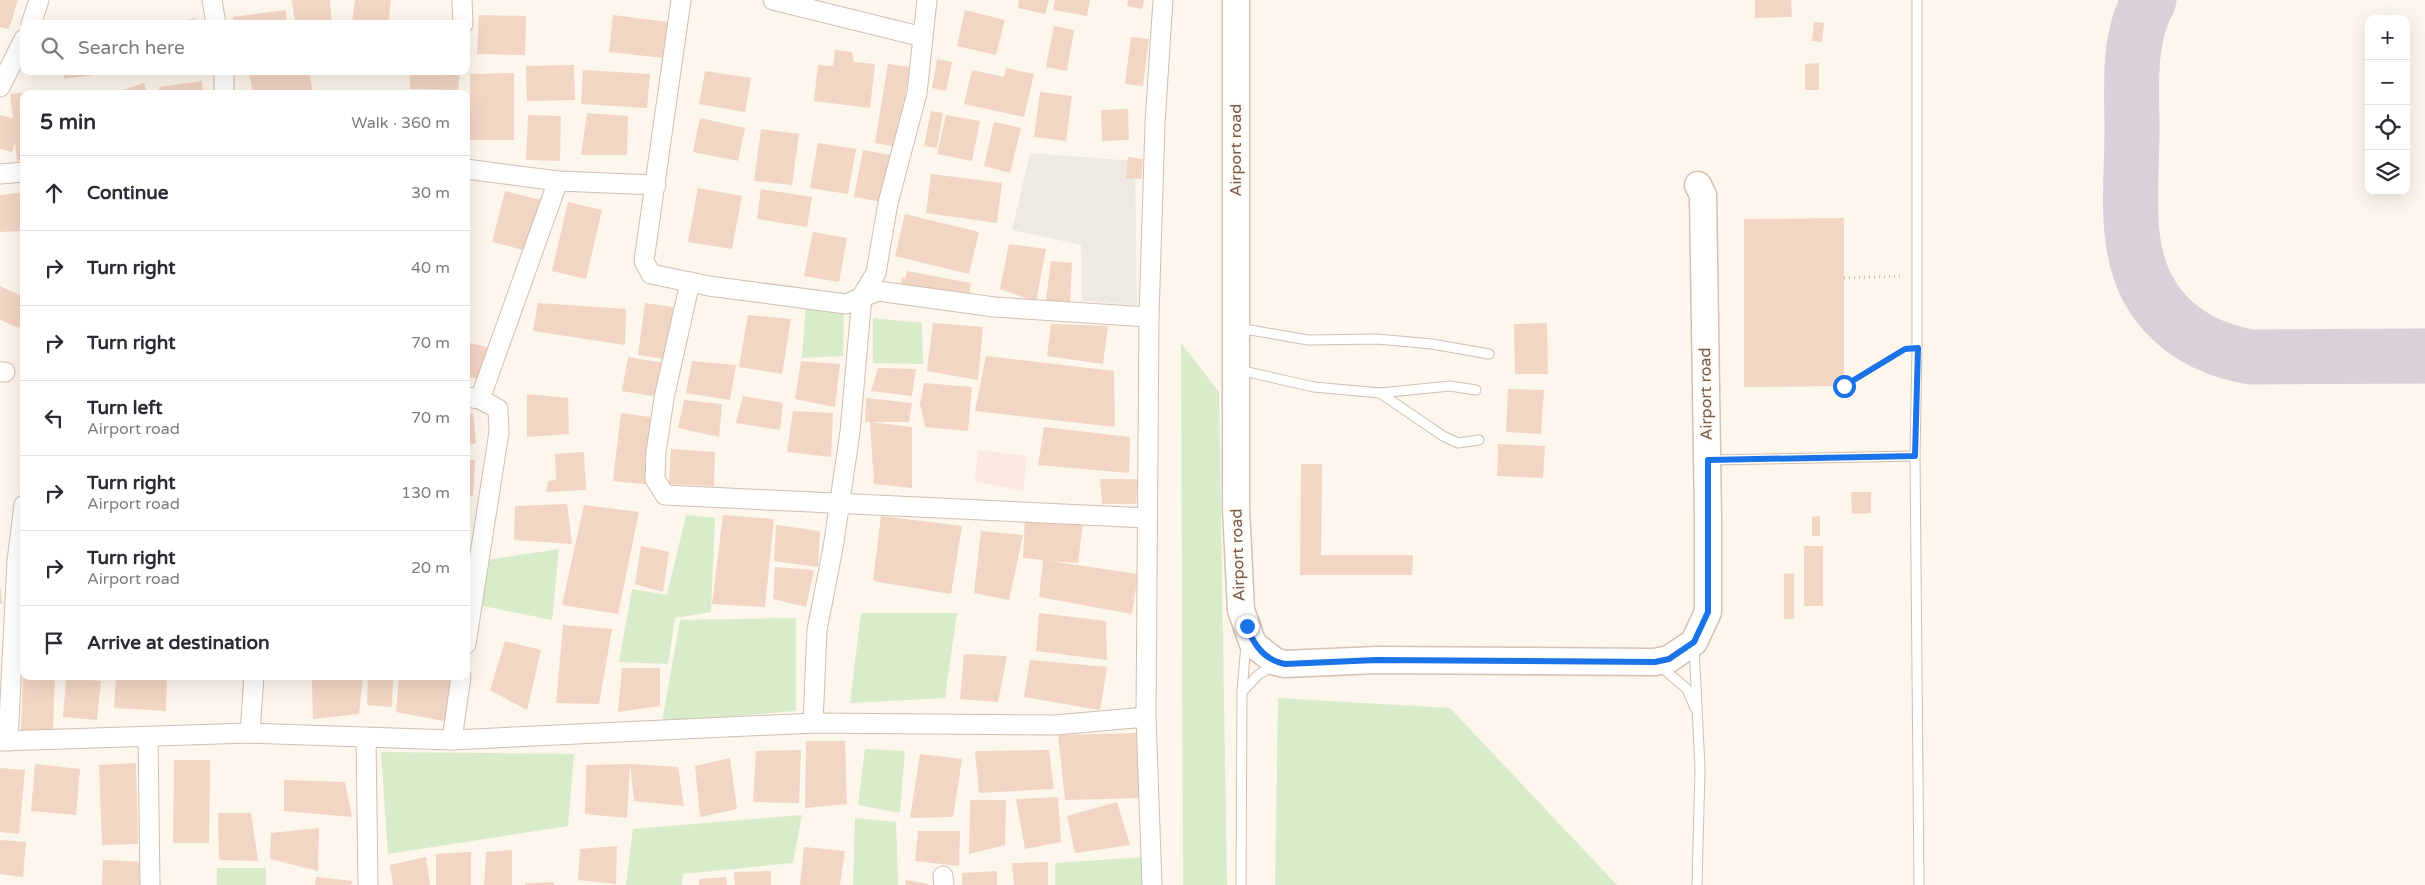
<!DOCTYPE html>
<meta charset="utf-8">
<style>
body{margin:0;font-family:"Varela Round",sans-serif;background:#f2f2f3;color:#2b2b33}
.controls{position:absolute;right:15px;top:15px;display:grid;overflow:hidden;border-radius:10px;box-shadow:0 5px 20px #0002}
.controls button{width:45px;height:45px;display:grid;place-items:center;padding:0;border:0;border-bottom:1px solid #e1e1e2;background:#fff;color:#2b2b33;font:25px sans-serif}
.stop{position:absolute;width:15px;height:15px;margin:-11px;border:4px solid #1a73e8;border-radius:50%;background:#fff}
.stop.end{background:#1a73e8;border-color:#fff;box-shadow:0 1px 5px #0008}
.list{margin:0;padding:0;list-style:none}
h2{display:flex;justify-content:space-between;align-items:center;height:65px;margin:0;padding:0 20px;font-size:21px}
h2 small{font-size:16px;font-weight:400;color:#7c7c81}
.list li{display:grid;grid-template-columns:32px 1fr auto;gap:15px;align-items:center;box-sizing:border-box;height:75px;padding:0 20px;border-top:1px solid #e1e1e2}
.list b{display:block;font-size:19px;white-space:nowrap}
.list p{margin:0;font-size:16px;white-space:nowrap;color:#7c7c81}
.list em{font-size:16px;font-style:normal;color:#7c7c81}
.icon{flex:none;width:28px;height:28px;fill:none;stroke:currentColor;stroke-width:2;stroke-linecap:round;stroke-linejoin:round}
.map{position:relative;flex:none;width:2425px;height:885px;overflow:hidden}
.search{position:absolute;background:#fff;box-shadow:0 5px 20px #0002;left:20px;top:20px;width:450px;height:55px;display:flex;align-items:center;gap:12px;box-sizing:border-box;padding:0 18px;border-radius:10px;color:#7c7c81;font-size:19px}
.panel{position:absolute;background:#fff;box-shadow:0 5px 20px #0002;left:20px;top:90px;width:450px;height:590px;border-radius:10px}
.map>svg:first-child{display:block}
</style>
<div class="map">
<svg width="2425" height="885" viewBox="0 0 2425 885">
<rect width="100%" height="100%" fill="#fdf6ec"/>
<polygon fill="#fde8e0" points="978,450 1027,456 1023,491 975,481"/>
<polygon fill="#efe9e4" points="1030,153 1135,161 1137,305 1082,301 1081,245 1012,230"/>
<g fill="#d8ecc9">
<polygon points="806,303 844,307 843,356 802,358"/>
<polygon points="873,318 922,323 923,364 873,363"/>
<polygon points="1181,343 1219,392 1227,885 1183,885"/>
<polygon points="686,515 715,518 711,612 675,618 668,664 619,662 632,589 667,595"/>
<polygon points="559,549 552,620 478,605 487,560"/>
<polygon points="861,613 957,613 945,698 850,703"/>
<polygon points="796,618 796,711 662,722 680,620"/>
<polygon points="1278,698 1450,708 1617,885 1275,885"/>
<polygon points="865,749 905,751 900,813 858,805"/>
<polygon points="381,752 574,754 568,826 388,854"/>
<polygon points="802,815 793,863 683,874 682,885 626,885 633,829"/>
<polygon points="855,818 896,822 898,885 853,885"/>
<polygon points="1145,857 1144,885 1055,885 1055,863"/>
<rect x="217" y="868" width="49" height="17"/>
</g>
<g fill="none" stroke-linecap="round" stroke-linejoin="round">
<path stroke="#dbcfda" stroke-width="55" d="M2149 0C2127 40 2132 86 2132 131 2132 165 2128 208 2133 241 2142 307 2187 346 2251 357L2425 356"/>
</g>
<g fill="#f3d5c3">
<polygon points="0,0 18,0 9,29 0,27"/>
<polygon points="292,0 330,0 332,24 295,24"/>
<polygon points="355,0 391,0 388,24 352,22"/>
<polygon points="1019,0 1049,0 1045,14 1018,8"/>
<polygon points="1055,0 1090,0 1087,16 1053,10"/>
<polygon points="1128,0 1144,0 1142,9 1127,6"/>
<polygon points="1755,0 1791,0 1792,17 1755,18"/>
<polygon points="286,10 287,24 233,24 233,17"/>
<polygon points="965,10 1005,20 996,55 957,46"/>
<polygon points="479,15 526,16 525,55 477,54"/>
<polygon points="613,15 668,22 664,58 609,52"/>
<polygon points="195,18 197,24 171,24 171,23"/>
<polygon points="1814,22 1824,23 1822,42 1812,41"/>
<polygon points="1054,26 1074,30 1067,71 1046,67"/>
<polygon points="1131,37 1149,39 1143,86 1125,84"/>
<polygon points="835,50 852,52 854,62 875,64 870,108 814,101 818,65 833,66"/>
<polygon points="937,59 952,62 946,91 932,88"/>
<polygon points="1819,63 1819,90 1805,90 1805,64"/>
<polygon points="888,64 910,67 897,147 875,143"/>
<polygon points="574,65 575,100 527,101 526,66"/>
<polygon points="1006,68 1034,74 1024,117 964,104 972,70 1004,77"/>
<polygon points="583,70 650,74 647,108 581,104"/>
<polygon points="63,71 102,71 102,74 64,79"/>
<polygon points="249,71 309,71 313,94 253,94"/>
<polygon points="410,71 460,71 458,90 410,89"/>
<polygon points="705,71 751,78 745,112 699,104"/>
<polygon points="514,73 514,140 470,140 470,74"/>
<polygon points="202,81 203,94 160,94 159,87"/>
<polygon points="144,83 148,94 121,94 120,91"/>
<polygon points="45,90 46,94 24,94 24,161 17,161 15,142 12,152 0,149 0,115 13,118 10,94"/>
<polygon points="1040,92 1072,96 1066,141 1034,137"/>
<polygon points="1128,109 1129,140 1102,141 1101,110"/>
<polygon points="931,111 943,113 937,148 924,146"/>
<polygon points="587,113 628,116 627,155 581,155"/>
<polygon points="528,115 561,116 560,161 526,160"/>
<polygon points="946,115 980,121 972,161 937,154"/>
<polygon points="700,118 745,128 738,161 693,152"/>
<polygon points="994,122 1021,128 1010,173 984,166"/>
<polygon points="761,129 799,134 792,185 754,181"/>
<polygon points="818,143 856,149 848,194 810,188"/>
<polygon points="863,150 896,156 888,203 854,197"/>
<polygon points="1128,157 1143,159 1141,179 1126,178"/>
<polygon points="931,174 1002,183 997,223 926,213"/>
<polygon points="698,188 742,196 732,249 688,242"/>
<polygon points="761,189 812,197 807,227 757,219"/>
<polygon points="505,191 545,201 531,252 492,242"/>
<polygon points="24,192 24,201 20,202 21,231 0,232 0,195"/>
<polygon points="568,202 602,210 586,279 552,271"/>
<polygon points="905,214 979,232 969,274 895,256"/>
<polygon points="1844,218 1844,386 1744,387 1744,219"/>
<polygon points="813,232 847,238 839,282 804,276"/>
<polygon points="1009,244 1046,249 1036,302 1000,289"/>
<polygon points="466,245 470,245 468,266 466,266"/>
<polygon points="1051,261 1072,263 1070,304 1046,300"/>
<polygon points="907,271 971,283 968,302 900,285 902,277 905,278"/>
<polygon points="0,286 24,297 24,317 19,328 0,320"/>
<polygon points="538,303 626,309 625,345 533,331"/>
<polygon points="645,303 679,308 671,360 638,355"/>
<polygon points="748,315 791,319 782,374 739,367"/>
<polygon points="933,323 983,327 978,380 927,371"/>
<polygon points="1547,323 1548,374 1515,374 1514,324"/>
<polygon points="1051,324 1108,326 1103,364 1047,356"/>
<polygon points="470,343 491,348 484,380 466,377 466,358"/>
<polygon points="986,356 1114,371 1115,427 975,411"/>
<polygon points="628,357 670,364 664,398 622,391"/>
<polygon points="692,361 736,365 730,400 686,393"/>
<polygon points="801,361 840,364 835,407 795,399"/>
<polygon points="878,368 916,369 912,396 871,391"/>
<polygon points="924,383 972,387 968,431 925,427 920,404"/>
<polygon points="1508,389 1544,390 1541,434 1506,432"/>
<polygon points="527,394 568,398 569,434 527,437"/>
<polygon points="743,396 783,403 780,430 736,423"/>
<polygon points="866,398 912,403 909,422 865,422"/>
<polygon points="684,400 722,404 719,437 678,428"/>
<polygon points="793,411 833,413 831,457 787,452"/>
<polygon points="473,413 476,443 466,445 466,414"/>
<polygon points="621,413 657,418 653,485 613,481"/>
<polygon points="870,422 912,427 912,488 874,484"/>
<polygon points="1044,427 1130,437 1129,473 1038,465"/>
<polygon points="1498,444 1545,446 1543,478 1497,476"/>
<polygon points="671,449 715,452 714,486 669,484"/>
<polygon points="584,452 586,490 546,492 548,481 556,480 555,454"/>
<polygon points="466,460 475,460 473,496 466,496"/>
<polygon points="1301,464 1322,464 1321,555 1413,555 1412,575 1300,575"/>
<polygon points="1100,479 1138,479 1136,504 1102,504"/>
<polygon points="1851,492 1871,492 1871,513 1852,514"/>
<polygon points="567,504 572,544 514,540 515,506"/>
<polygon points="584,505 639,512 618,614 562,605"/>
<polygon points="723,515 774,519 765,607 712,604"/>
<polygon points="881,516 962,526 951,594 873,581"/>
<polygon points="1820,516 1820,536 1812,536 1812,517"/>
<polygon points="1025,518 1083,522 1078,563 1049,561 1138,574 1132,614 1039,597 1043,560 1023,558"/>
<polygon points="776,525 820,531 818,567 774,561"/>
<polygon points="981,531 1023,535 1009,600 974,593"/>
<polygon points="641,546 669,552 663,592 635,584"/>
<rect x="1804" y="546" width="19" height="60"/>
<polygon points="775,567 814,570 806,607 773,599"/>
<polygon points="1794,573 1794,619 1784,619 1784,574"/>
<polygon points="0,589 1,589 2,604 0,604"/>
<polygon points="1039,613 1106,621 1107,660 1036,651"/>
<polygon points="563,625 612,629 599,704 556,703"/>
<polygon points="505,641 541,650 527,710 490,690"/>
<polygon points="964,654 1007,656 998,702 960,699"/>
<polygon points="1030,660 1107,667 1100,710 1024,697"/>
<polygon points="622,668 660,668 660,706 618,712"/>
<polygon points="23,676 55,676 53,731 21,730"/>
<polygon points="116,676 167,676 166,711 114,708"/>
<polygon points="363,676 359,714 313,719 312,680"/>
<polygon points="368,676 393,676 392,707 367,705"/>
<polygon points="399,676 450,676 449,722 396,712"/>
<polygon points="66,678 101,681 97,720 63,717"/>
<polygon points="1137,733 1140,798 1065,800 1058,735"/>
<polygon points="806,741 845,741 847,804 805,808"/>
<polygon points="801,750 799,803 753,802 756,751"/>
<polygon points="1049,750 1054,789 979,793 975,751"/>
<polygon points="920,754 962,759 953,817 910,818"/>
<polygon points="730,758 737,809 700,817 695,766"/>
<polygon points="174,760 210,760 209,843 173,843"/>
<polygon points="136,763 138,844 102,845 99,765"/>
<polygon points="35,764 80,769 76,815 31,811"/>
<polygon points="630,764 678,767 684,806 634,801"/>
<polygon points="630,764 627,818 585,814 586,765"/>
<polygon points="0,768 25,770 19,834 0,832"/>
<polygon points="284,780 345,782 352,817 284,811"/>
<polygon points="1058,797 1061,842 1025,849 1016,799"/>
<polygon points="970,800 1006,800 1005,845 969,854"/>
<polygon points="1117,802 1130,845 1075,853 1067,816"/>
<polygon points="218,813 251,813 258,861 219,860"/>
<polygon points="319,828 318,871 270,859 271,833"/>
<polygon points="918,831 960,831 959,866 915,861"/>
<polygon points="0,840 26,842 23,877 0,874"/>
<polygon points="617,846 616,884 578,880 580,849"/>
<polygon points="804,847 845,851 840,885 800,885"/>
<polygon points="512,850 512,885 484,885 486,852"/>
<polygon points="471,852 471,885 436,885 436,854"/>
<polygon points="426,857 430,885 393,885 390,865"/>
<polygon points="103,860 144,862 145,885 102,885"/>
<polygon points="1048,862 1048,885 1014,885 1012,863"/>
<polygon points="771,871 771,885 735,885 734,872"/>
<polygon points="997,871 997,885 962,885 962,873"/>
<polygon points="316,877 353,881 351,885 315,885"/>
<polygon points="726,877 727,885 699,885 699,879"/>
<polygon points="906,880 928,884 928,885 905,885"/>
<polygon points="554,882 554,885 525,885 525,883"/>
</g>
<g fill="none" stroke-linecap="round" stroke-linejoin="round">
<g stroke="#d1beb0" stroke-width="11">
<g id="lane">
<polyline points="1917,0 1917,348 1915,456 1919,885"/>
<polyline points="1239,328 1308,340 1377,339 1432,344 1489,354"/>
<polyline points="1239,370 1314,387 1380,393 1450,386 1476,390"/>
<polyline points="1380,393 1443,436 1458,443 1479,440"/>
<polyline points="1710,460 1915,456"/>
<polyline points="1694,645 1700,768 1697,885"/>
<polyline points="1659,665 1687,689 1695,708"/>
<polyline points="1242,692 1259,674 1274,666"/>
<polyline points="1241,885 1242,692 1246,643"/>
</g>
</g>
<g stroke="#d1beb0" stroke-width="21">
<g id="street">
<polyline points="212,0 216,24"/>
<polyline points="462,0 463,24"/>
<polyline points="681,0 644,261 651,274 709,286 846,304 878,291 994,307 1149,317"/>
<polyline points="773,0 923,37"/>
<polyline points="31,24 39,0"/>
<polyline points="0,87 24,39"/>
<polyline points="224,94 224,71"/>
<polyline points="466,169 558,181 656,185"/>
<polyline points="0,174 24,172"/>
<polyline points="690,282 664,398 656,452 655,479 665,495 1147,518"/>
<polyline points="0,372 5,372"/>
<polyline points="466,397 480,399 498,409 499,432 466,644"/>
<polyline points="480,399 558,181"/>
<polyline points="813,723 817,630 833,548 850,432 862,296 876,273 888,203 917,93 927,0"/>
<polyline points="250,733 254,676"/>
<polyline points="148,737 150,885"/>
<polyline points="366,738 368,885"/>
<polyline points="452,740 461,676"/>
<polyline points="0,741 250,733 452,740 813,723 1055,725 1146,717"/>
<polyline points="8,741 17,561 24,505"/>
<polyline points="943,876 944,885"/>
<polyline points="1152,885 1146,717 1149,317 1155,123 1163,0"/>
</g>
</g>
<g stroke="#d6c0b0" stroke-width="29">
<polyline id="secondary" points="1236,0 1236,508 1241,610 1253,644 1276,662 1285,664 1376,660 1655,662 1669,659 1694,642 1708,612 1708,518 1703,195 1698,185"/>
</g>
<g stroke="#d9b8a5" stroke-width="3" stroke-dasharray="1 4" stroke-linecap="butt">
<polyline points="1844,278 1903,276"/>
<polyline points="1844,386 1903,350"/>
</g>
<use href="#lane" stroke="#fff" stroke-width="9"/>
<use href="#street" stroke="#fff" stroke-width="19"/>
<use href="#secondary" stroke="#fff" stroke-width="26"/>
</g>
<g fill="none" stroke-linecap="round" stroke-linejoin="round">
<path stroke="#1a73e8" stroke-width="6" d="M1247 626C1253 644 1264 660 1285 664L1376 660 1655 662 1669 659 1694 642 1708 612V460L1915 456 1918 348 1905 349 1844 386"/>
</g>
<g text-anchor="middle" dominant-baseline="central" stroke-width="4.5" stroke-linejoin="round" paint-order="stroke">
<g font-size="16" fill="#7a5c4d" stroke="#fffaf3">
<text transform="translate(1236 150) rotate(-90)">Airport road</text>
<text transform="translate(1706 394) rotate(-91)">Airport road</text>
<text transform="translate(1238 555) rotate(-92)">Airport road</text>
</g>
</g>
</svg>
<div class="controls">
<button>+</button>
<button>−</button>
<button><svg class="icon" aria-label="locate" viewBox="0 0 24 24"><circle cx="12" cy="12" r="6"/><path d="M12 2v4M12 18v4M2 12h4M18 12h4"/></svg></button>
<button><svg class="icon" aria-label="layers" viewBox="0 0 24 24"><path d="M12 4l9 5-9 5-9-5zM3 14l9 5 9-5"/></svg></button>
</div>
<div class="stop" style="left:1844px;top:386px"></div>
<div class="stop end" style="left:1247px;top:626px"></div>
<div class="search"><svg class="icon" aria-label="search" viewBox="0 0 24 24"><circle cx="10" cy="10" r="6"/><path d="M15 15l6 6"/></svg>Search here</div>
<section class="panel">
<h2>5 min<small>Walk · 360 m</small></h2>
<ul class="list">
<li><svg class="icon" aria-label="ahead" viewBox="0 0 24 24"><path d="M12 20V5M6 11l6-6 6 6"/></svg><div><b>Continue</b></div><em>30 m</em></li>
<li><svg class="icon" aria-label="right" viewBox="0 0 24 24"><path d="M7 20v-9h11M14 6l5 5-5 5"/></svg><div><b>Turn right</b></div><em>40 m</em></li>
<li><svg class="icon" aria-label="right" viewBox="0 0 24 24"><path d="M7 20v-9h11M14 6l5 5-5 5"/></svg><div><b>Turn right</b></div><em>70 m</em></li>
<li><svg class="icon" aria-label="left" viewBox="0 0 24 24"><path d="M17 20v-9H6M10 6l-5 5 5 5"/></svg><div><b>Turn left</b><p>Airport road</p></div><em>70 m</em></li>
<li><svg class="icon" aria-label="right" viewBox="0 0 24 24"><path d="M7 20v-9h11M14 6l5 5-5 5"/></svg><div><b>Turn right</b><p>Airport road</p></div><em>130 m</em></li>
<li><svg class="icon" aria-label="right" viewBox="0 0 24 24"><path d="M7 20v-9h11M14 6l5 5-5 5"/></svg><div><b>Turn right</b><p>Airport road</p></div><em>20 m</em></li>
<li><svg class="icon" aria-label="arrive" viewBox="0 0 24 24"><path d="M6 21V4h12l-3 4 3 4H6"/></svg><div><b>Arrive at destination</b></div></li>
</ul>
</section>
</div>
